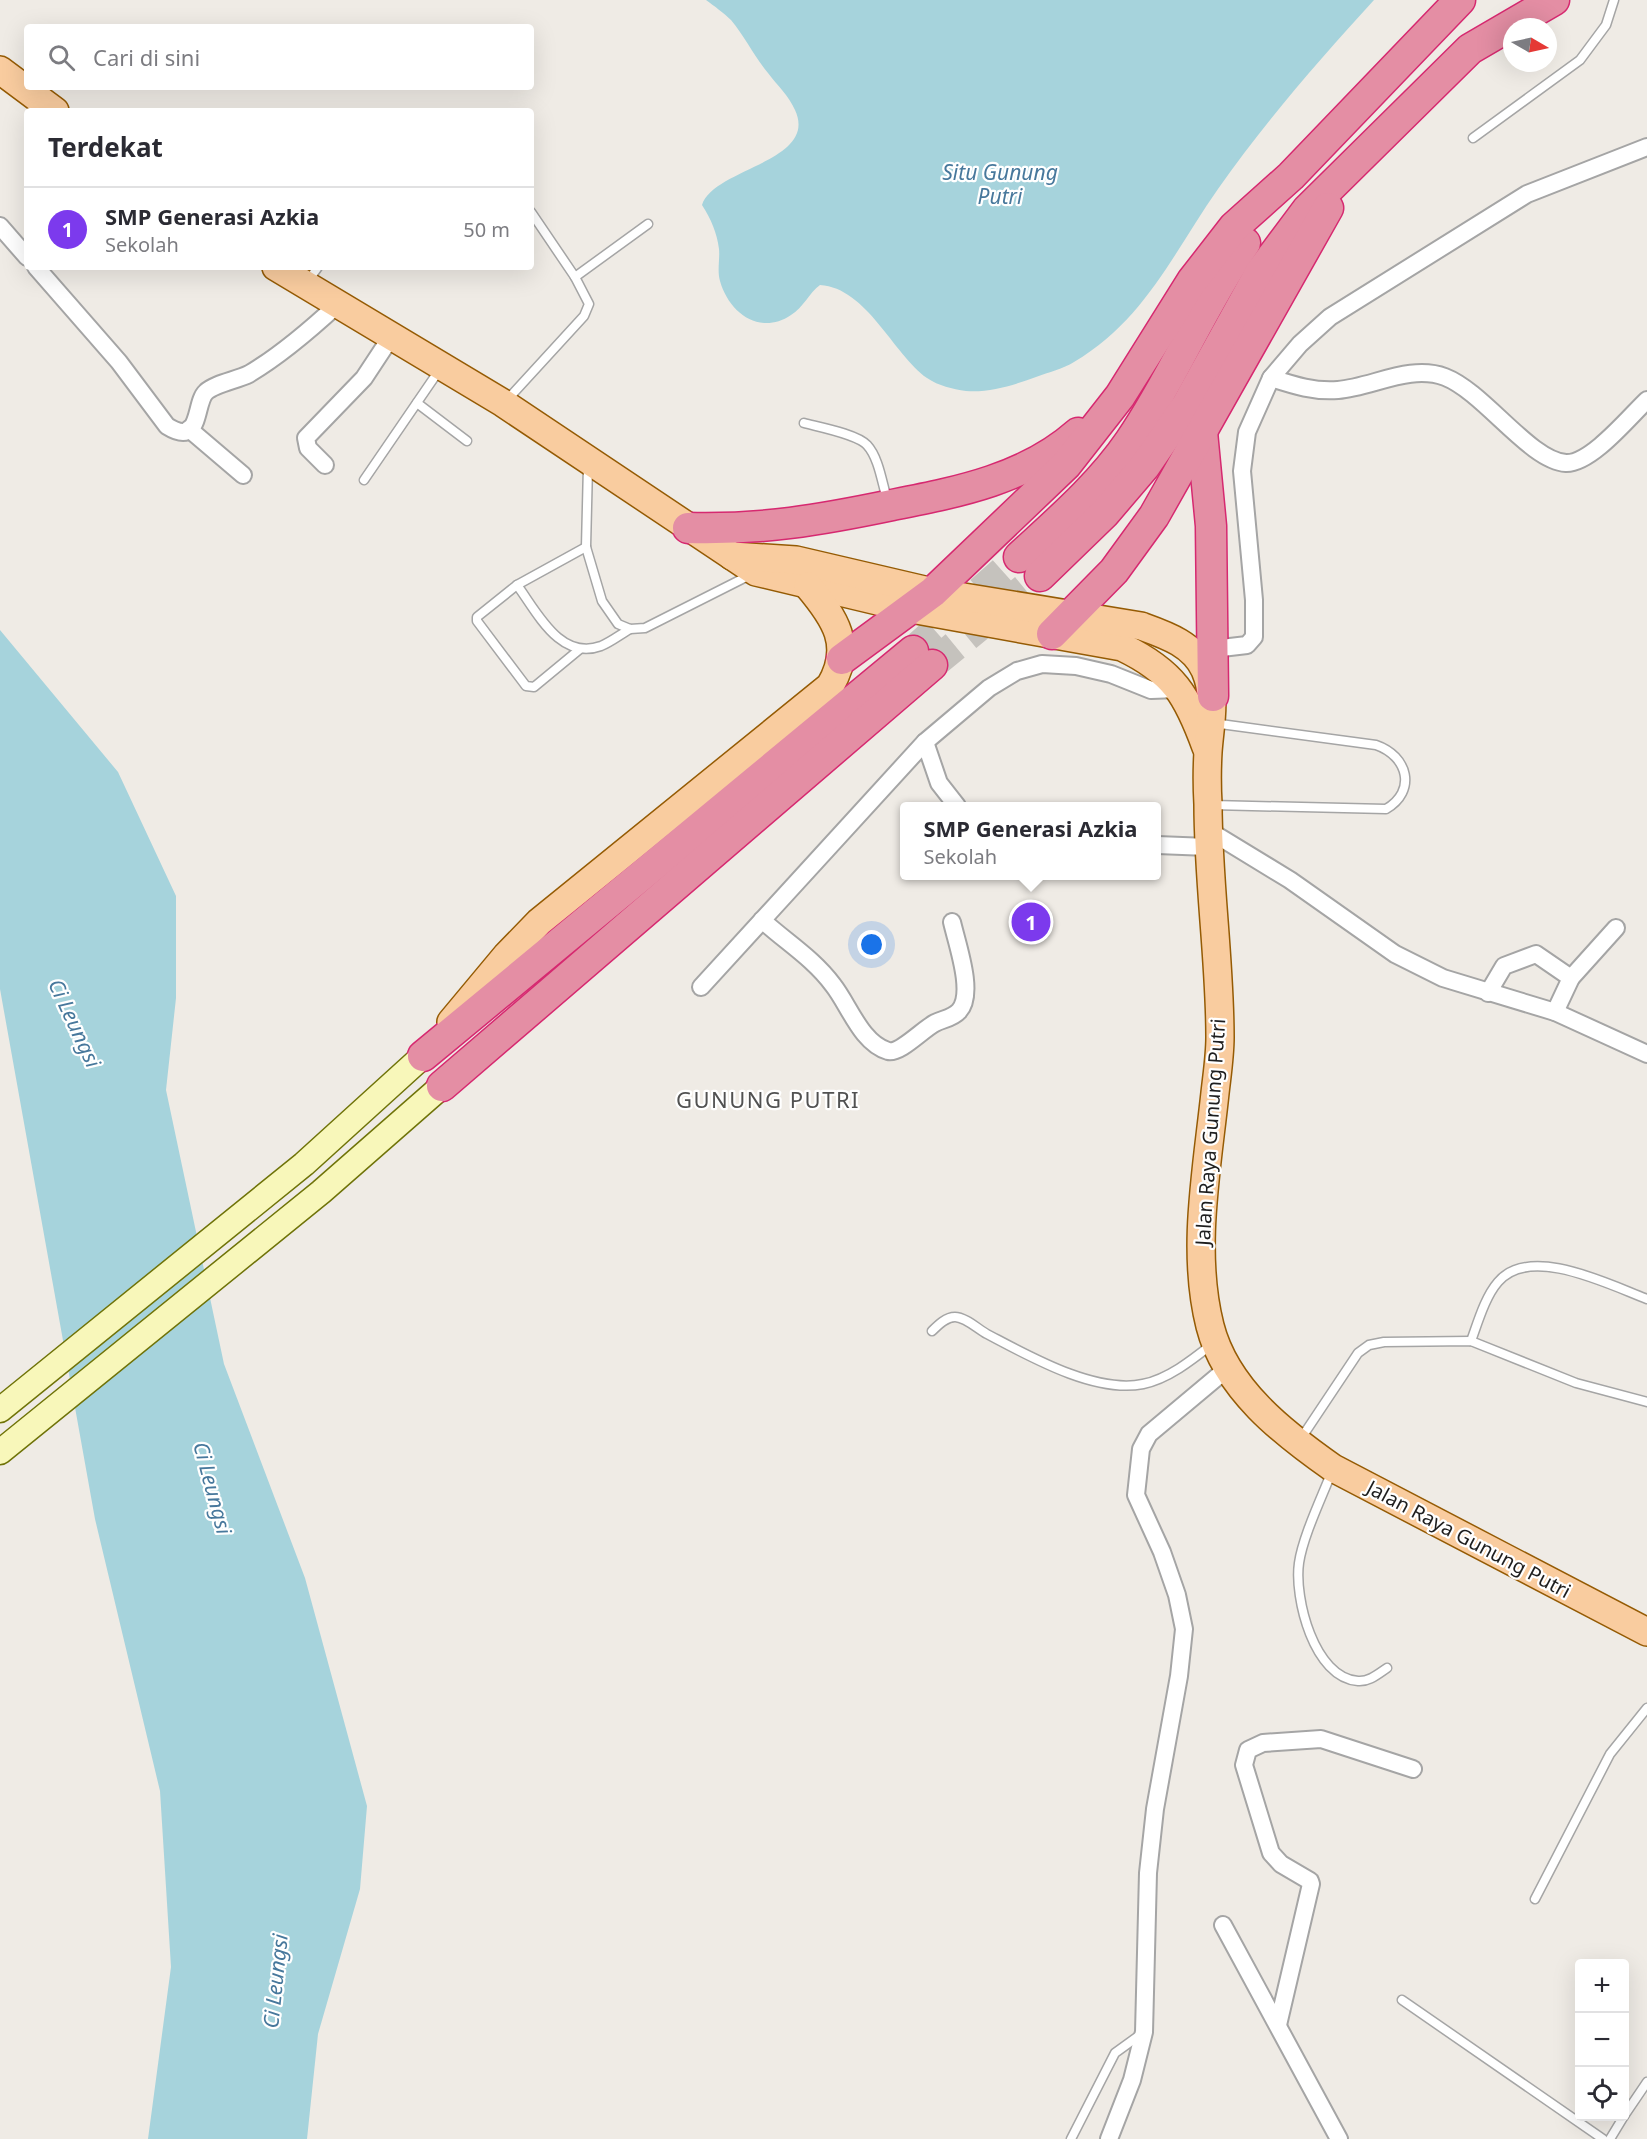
<!DOCTYPE html>
<html lang="id">
<meta charset="utf-8">
<style>
body{margin:0;font-family:"Noto Sans",sans-serif;background:#f2f2f3;color:#2b2b33}
.controls{position:absolute;right:18px;bottom:18px;display:grid;overflow:hidden;border-radius:6px;box-shadow:0 6px 24px #0002}
.controls button{width:54px;height:54px;display:grid;place-items:center;padding:0;border:0;border-bottom:2px solid #e1e1e2;background:#fff;color:#2b2b33;font:30px sans-serif}
.compass{position:absolute;left:1503px;top:18px;width:54px;height:54px;border-radius:50%;background:#fff;box-shadow:0 6px 24px #0002;rotate:99deg}
.you{position:absolute;left:872px;top:945px;width:21px;height:21px;margin:-15px;border:4px solid #fff;border-radius:50%;background:#1a73e8;box-shadow:0 0 0 9px #1a73e833}
.badge{display:grid;place-items:center;width:39px;height:39px;border-radius:50%;background:#7c3aed;color:#fff;font-size:20px;font-weight:700}
.pin{position:absolute;translate:-50% -50%;border:3px solid #fff;box-shadow:0 2px 6px #0006}
.popup{position:absolute;left:900px;top:802px;width:261px;height:78px;box-sizing:border-box;display:grid;place-content:center;border-radius:6px;background:#fff;filter:drop-shadow(0 2px 4px #0005);font-size:20px;white-space:nowrap;color:#7c7c81}
.popup b{font-size:22px;color:#2b2b33}
.popup::after{content:'';position:absolute;left:50%;top:100%;margin-left:-12px;border:12px solid transparent;border-top-color:#fff}
.list{margin:0;padding:0;list-style:none}
h2{display:flex;justify-content:space-between;align-items:center;height:78px;margin:0;padding:0 24px;font-size:26px}
h2 small{font-size:20px;font-weight:400;color:#7c7c81}
.list li{display:grid;grid-template-columns:39px 1fr auto;gap:18px;align-items:center;box-sizing:border-box;height:84px;padding:0 24px;border-top:2px solid #e1e1e2}
.list b{display:block;font-size:22px;white-space:nowrap}
.list p{margin:0;font-size:20px;white-space:nowrap;color:#7c7c81}
.list em{font-size:20px;font-style:normal;color:#7c7c81}
.icon{flex:none;width:33px;height:33px;fill:none;stroke:currentColor;stroke-width:2;stroke-linecap:round;stroke-linejoin:round}
.map{position:relative;flex:none;width:1647px;height:2139px;overflow:hidden}
.search{position:absolute;background:#fff;box-shadow:0 6px 24px #0002;left:24px;top:24px;width:510px;height:66px;display:flex;align-items:center;gap:15px;box-sizing:border-box;padding:0 21px;border-radius:6px;color:#7c7c81;font-size:22px}
.panel{position:absolute;background:#fff;box-shadow:0 6px 24px #0002;left:24px;top:108px;width:510px;height:162px;border-radius:6px}
.map>svg:first-child{display:block}
</style>
<div class="map">
<svg width="1647" height="2139" viewBox="0 0 1647 2139">
<rect width="100%" height="100%" fill="#efebe5"/>
<g fill="#a6d3dc">
<path d="M706 0H1374C1320 59 1264 123 1218 189 1173 253 1145 320 1074 362 1063 369 1049 372 1036 377 1014 385 989 393 966 391 952 389 939 386 927 378 893 354 867 288 820 285 809 293 803 308 791 315 760 336 729 313 720 281 717 271 720 259 719 249 717 233 711 219 702 205 713 168 819 162 795 110 789 96 777 85 768 73 754 56 745 37 731 20 724 13 714 6 706 0Z"/>
<polygon points="0,630 118,772 176,896 176,998 166,1090 224,1364 305,1578 367,1806 360,1889 318,2034 307,2139 148,2139 171,1967 160,1791 95,1519 0,989"/>
</g>
<g fill="none" stroke-linecap="round" stroke-linejoin="round">
<g stroke="#c5c2bd" stroke-width="30" stroke-dasharray="30 15" stroke-linecap="butt">
<polyline points="913,651 1019,557"/>
<polyline points="932,665 1040,576"/>
</g>
<g stroke="#a5a5a5" stroke-width="11">
<g id="lane">
<polyline points="1473,138 1580,60 1606,25 1614,0"/>
<polyline points="575,277 648,224"/>
<polyline points="308,281 318,267"/>
<polyline points="507,400 584,316 589,304 575,277 531,212"/>
<polyline points="417,403 467,441"/>
<path d="M804 423C819 427 857 434 867 445 879 458 882 483 887 499"/>
<polyline points="588,466 586,547 602,601 618,624 630,629 645,628 750,575"/>
<polyline points="364,480 440,369"/>
<path d="M517 585C537 612 560 661 601 646 611 642 621 634 630 629"/>
<polyline points="580,649 534,687 526,686 477,621 477,617 517,585 586,547"/>
<path d="M1212 805 1386 809C1417 791 1408 756 1376 745L1213 723"/>
<path d="M932 1331C938 1325 946 1317 955 1317 965 1317 978 1329 987 1334 1029 1356 1095 1394 1143 1384 1168 1379 1192 1360 1211 1345"/>
<path d="M1471 1341C1478 1322 1485 1297 1498 1282 1530 1244 1610 1285 1647 1299"/>
<polyline points="1300,1440 1358,1353 1369,1345 1384,1342 1471,1341 1576,1383 1647,1402"/>
<path d="M1332 1471C1322 1497 1303 1536 1299 1563 1294 1598 1314 1678 1358 1681 1369 1682 1378 1674 1387 1668"/>
<polyline points="1535,1899 1610,1754 1647,1708"/>
<polyline points="1402,2000 1603,2139"/>
<polyline points="1624,2116 1647,2082"/>
<polyline points="1071,2139 1115,2053 1144,2032"/>
<polyline points="1610,2139 1624,2116"/>
</g>
</g>
<g stroke="#a5a5a5" stroke-width="20">
<g id="street">
<polyline points="0,226 27,257"/>
<path d="M36 267 119 362 167 426C202 448 194 403 206 392 214 384 237 380 249 374 281 355 310 330 337 305"/>
<path d="M1271 378C1293 385 1314 392 1338 390 1373 387 1410 364 1445 377 1484 392 1530 461 1566 463 1591 464 1630 416 1647 400"/>
<polyline points="189,429 243,475"/>
<polyline points="325,465 308,448 306,438 364,378 391,337"/>
<polyline points="1213,649 1247,645 1254,637 1254,600 1242,471 1247,432 1271,378 1300,344 1330,317 1527,194 1647,147"/>
<polyline points="925,742 939,783 957,806"/>
<polyline points="1208,830 1290,880 1395,954 1443,978 1555,1012 1647,1054"/>
<polyline points="1157,845 1208,847"/>
<path d="M762 920C786 942 813 958 833 985 849 1005 861 1043 888 1051 900 1054 923 1029 935 1023 943 1019 953 1018 959 1011 975 994 957 944 952 922"/>
<polyline points="701,987 925,742 989,688 1017,671 1042,664 1076,666 1111,674 1151,690 1178,689"/>
<polyline points="1488,993 1504,966 1536,954 1571,978"/>
<polyline points="1555,1012 1571,978 1616,928"/>
<polyline points="1223,1925 1339,2139"/>
<polyline points="1278,2025 1311,1884 1310,1881 1281,1864 1271,1853 1244,1765 1248,1750 1263,1743 1321,1739 1413,1769"/>
<polyline points="1109,2139 1132,2080 1144,2032 1148,1873 1155,1809 1179,1676 1184,1629 1177,1595 1162,1552 1136,1495 1141,1449 1149,1434 1229,1367"/>
</g>
</g>
<g stroke="#6f7308" stroke-width="27">
<g id="secondary">
<polyline points="0,1410 304,1164 423,1056"/>
<polyline points="0,1452 321,1192 442,1086"/>
</g>
</g>
<g stroke="#955b04" stroke-width="30">
<g id="primary">
<polyline points="0,70 55,111"/>
<path d="M276 267 503 403 756 572 911 609 1122 647C1174 672 1187 695 1206 747"/>
<path d="M732 556 796 560 933 592 1141 626C1166 635 1193 644 1205 670 1217 698 1210 723 1208 752 1207 769 1207 787 1208 804 1208 882 1220 960 1220 1037 1220 1056 1217 1075 1215 1093 1207 1169 1191 1251 1210 1326 1226 1389 1283 1433 1333 1468L1647 1632"/>
<path d="M451 1022 506 956 539 922 830 686C854 646 835 618 808 586"/>
</g>
</g>
<g stroke="#d62970" stroke-width="33">
<g id="highway">
<polyline points="1202,432 1211,526 1213,696"/>
<path d="M688 528C762 530 820 520 892 505 958 492 1026 479 1078 433"/>
<path d="M1019 557C1058 521 1100 485 1130 441 1173 378 1202 306 1245 243"/>
<polyline points="1040,576 1104,514 1145,466 1187,405 1260,273 1307,210 1470,49 1554,0"/>
<polyline points="1052,634 1114,571 1154,516 1328,208"/>
<polyline points="842,659 933,592 1066,465 1120,396 1192,281 1234,227 1291,176 1460,0"/>
<polyline points="423,1056 913,651"/>
<polyline points="442,1086 932,665"/>
</g>
</g>
<use href="#lane" stroke="#fff" stroke-width="8"/>
<use href="#street" stroke="#fff" stroke-width="16"/>
<use href="#secondary" stroke="#f8f7ba" stroke-width="24"/>
<use href="#primary" stroke="#f9cc9f" stroke-width="27"/>
<use href="#highway" stroke="#e48ea4" stroke-width="30"/>
</g>
<g text-anchor="middle" dominant-baseline="central" stroke-width="4.5" stroke-linejoin="round" paint-order="stroke">
<g font-size="20" fill="#1e1e1e" stroke="#fff">
<text transform="translate(1210 1132) rotate(-86)">Jalan Raya Gunung Putri</text>
<text transform="translate(1469 1539) rotate(28)">Jalan Raya Gunung Putri</text>
</g>
<g font-size="21" font-style="italic" fill="#47789c" stroke="#fff">
<text x="1000" y="172">Situ Gunung<tspan x="1000" dy="24">Putri</tspan></text>
<text transform="translate(75 1023) rotate(65)">Ci Leungsi</text>
<text transform="translate(213 1488) rotate(75)">Ci Leungsi</text>
<text transform="translate(275 1981) rotate(-84)">Ci Leungsi</text>
</g>
<g font-size="22" letter-spacing="1.5" fill="#515151" stroke="#fff">
<text x="768" y="1099">GUNUNG PUTRI</text>
</g>
</g>
</svg>
<div class="controls">
<button>+</button>
<button>−</button>
<button><svg class="icon" aria-label="locate" viewBox="0 0 24 24"><circle cx="12" cy="12" r="6"/><path d="M12 2v4M12 18v4M2 12h4M18 12h4"/></svg></button>
</div>
<svg class="compass" viewBox="-18 -18 36 36"><path d="M0-13l5 13h-10z" fill="#e53935"/><path d="M0 13l5-13h-10z" fill="#7c7c81"/></svg>
<div class="you"></div>
<div class="pin badge" style="left:1031px;top:922px">1</div>
<div class="popup"><b>SMP Generasi Azkia</b>Sekolah</div>
<div class="search"><svg class="icon" aria-label="search" viewBox="0 0 24 24"><circle cx="10" cy="10" r="6"/><path d="M15 15l6 6"/></svg>Cari di sini</div>
<section class="panel">
<h2>Terdekat<small></small></h2>
<ul class="list">
<li><span class="badge">1</span><div><b>SMP Generasi Azkia</b><p>Sekolah</p></div><em>50 m</em></li>
</ul>
</section>
</div>
